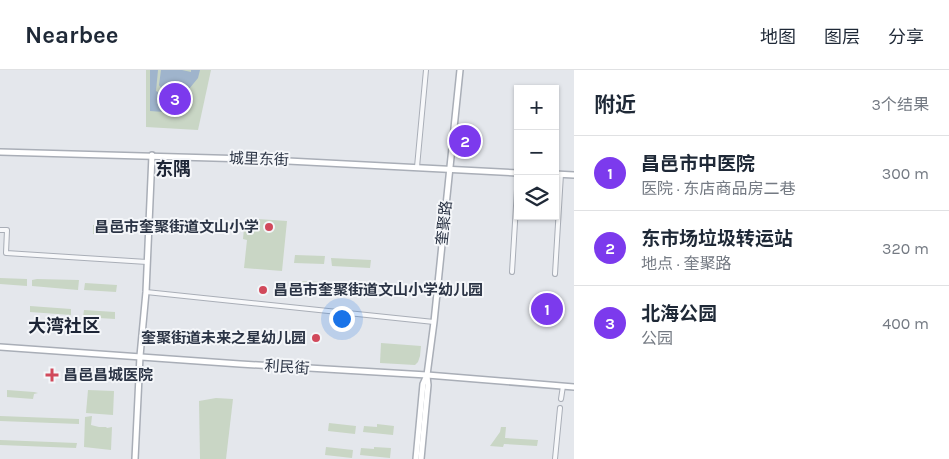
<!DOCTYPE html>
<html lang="zh">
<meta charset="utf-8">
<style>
body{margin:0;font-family:Karla,"Noto Sans SC",sans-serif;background:#f6f6f7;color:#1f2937}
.controls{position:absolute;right:15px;top:15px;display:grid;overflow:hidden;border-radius:0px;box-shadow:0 1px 4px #0004}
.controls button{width:45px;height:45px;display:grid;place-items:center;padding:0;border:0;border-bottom:1px solid #e0e1e3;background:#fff;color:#1f2937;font:25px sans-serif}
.you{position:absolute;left:341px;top:248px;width:18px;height:18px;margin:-12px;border:4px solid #fff;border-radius:50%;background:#1a73e8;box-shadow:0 0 0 8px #1a73e833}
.badge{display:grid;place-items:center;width:32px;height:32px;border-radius:50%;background:#7c3aed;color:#fff;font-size:16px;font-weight:700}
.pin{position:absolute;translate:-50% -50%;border:2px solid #fff;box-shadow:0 1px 5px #0006}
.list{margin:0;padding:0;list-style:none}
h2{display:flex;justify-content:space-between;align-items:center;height:65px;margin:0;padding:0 20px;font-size:21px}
h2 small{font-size:16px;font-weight:400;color:#747a83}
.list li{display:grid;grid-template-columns:32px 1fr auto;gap:15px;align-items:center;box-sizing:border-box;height:75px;padding:0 20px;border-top:1px solid #e0e1e3}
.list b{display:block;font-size:19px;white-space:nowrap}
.list p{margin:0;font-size:16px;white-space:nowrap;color:#747a83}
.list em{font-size:16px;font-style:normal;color:#747a83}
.icon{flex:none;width:28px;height:28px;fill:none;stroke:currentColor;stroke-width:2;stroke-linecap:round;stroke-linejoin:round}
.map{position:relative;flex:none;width:574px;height:389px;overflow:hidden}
header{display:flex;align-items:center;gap:30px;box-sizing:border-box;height:70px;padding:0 25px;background:#fff;border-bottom:1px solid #e0e1e3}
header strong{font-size:24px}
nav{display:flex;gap:28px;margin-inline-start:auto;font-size:18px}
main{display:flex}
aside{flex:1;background:#fff}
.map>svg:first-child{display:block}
</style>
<header>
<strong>Nearbee</strong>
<nav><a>地图</a><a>图层</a><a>分享</a></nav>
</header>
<main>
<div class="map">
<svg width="574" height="389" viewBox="0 0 574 389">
<rect width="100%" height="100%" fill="#e4e7ec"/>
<g fill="#c9d6c5">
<polygon points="146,0 211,0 198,60 146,57"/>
<polygon points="245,148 287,151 282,201 244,198 247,170 243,169"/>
<polygon points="93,155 116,157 117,164 93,164"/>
<polygon points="295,185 325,186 324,194 294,193"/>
<polygon points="331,188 371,190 370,198 332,196"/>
<polygon points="0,208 27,209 27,216 0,214"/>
<polygon points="37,209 79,210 78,220 32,216 32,210"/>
<polygon points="294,211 324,212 323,220 293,219"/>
<polygon points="85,213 117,215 116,222 84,220"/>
<polygon points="330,213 369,215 369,223 330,221"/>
<polygon points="30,236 71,239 71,245 30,242"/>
<polygon points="84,240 115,242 115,249 83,247"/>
<polygon points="381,273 421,276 420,286 418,292 415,295 380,293"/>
<polygon points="7,320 34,322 38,323 34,324 33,329 7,327"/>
<polygon points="88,320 114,321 113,345 86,343"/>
<polygon points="216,328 233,329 226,389 200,389 199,331"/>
<polygon points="0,346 79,349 79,354 0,351"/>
<polygon points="92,346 91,355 99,357 106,357 107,358 112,357 111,380 84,377 85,347"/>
<polygon points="329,353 356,356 355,364 328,361"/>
<polygon points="377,354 394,356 393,365 363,362 364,356 377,357"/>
<polygon points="501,357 506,357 505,368 538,370 537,376 504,374 503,377 490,376 500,362"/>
<polygon points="0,370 77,373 76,378 0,375"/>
<polygon points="326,377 353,380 352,388 325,385"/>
<polygon points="374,377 391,378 390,388 360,385 361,378 374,379"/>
</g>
<polygon fill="#9fb4cc" points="150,0 158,0 156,21 162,24 164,22 159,15 161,0 182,0 191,2 191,0 200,0 198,8 189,19 168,22 168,30 171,35 164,42 150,41"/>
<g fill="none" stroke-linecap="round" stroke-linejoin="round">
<g stroke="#a9aeb7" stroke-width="6">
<g id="street">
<polyline points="417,97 426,0"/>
<polyline points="0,160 7,160 6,183 147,192"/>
<polyline points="512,202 518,103"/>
<polyline points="555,204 561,104"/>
<polyline points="146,222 434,252"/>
<polyline points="561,329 563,316"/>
<polyline points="555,389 560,338"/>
</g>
</g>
<g stroke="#a9aeb7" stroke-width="8">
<g id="secondary">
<polyline points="0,82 249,89 518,103"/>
<polyline points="555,104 574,105"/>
<polyline points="0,277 240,294 427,305 574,317"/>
<polyline points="135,389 140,286 146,222 152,85"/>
<polyline points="416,389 423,314 427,305 434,252 460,0"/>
<polyline points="421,389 428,315 427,306"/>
</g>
</g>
<use href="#street" stroke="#f7f8fa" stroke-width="4"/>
<use href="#secondary" stroke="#fff" stroke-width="5"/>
</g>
<g fill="#d1495b" stroke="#f4f6f9" stroke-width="2">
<circle cx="269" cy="157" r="5"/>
<circle cx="263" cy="220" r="5"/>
<circle cx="316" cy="268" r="5"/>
<path d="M49.5 297.5h5v5h5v5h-5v5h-5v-5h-5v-5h5z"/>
</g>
<g text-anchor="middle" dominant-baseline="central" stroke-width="4" stroke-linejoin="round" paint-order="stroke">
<g font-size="15" fill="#2b3445" stroke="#f4f6f9">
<text transform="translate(259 89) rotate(2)">城里东街</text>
<text transform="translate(444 153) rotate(-84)">奎聚路</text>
<text transform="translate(287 297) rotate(4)">利民街</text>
</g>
<g font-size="15" font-weight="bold" fill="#2b3445" stroke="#f4f6f9" text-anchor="end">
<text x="259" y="157">昌邑市奎聚街道文山小学</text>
<text x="273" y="220" text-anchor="start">昌邑市奎聚街道文山小学幼儿园</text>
<text x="306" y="268">奎聚街道未来之星幼儿园</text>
<text x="63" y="305" text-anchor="start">昌邑昌城医院</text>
</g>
<g font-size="18" font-weight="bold" fill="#1d2536" stroke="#f4f6f9">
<text x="173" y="99">东隅</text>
<text x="64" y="256">大湾社区</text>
</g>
</g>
</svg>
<div class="controls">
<button>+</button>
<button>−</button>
<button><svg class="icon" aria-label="layers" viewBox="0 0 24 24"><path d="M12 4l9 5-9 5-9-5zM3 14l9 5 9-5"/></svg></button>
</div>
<div class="you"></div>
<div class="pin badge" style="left:547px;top:239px">1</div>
<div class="pin badge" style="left:465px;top:71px">2</div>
<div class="pin badge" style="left:175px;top:29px">3</div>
</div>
<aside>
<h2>附近<small>3个结果</small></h2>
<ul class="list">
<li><span class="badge">1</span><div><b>昌邑市中医院</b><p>医院 · 东店商品房二巷</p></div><em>300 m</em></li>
<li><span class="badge">2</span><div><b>东市场垃圾转运站</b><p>地点 · 奎聚路</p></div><em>320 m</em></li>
<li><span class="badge">3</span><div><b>北海公园</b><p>公园</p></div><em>400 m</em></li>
</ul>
</aside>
</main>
